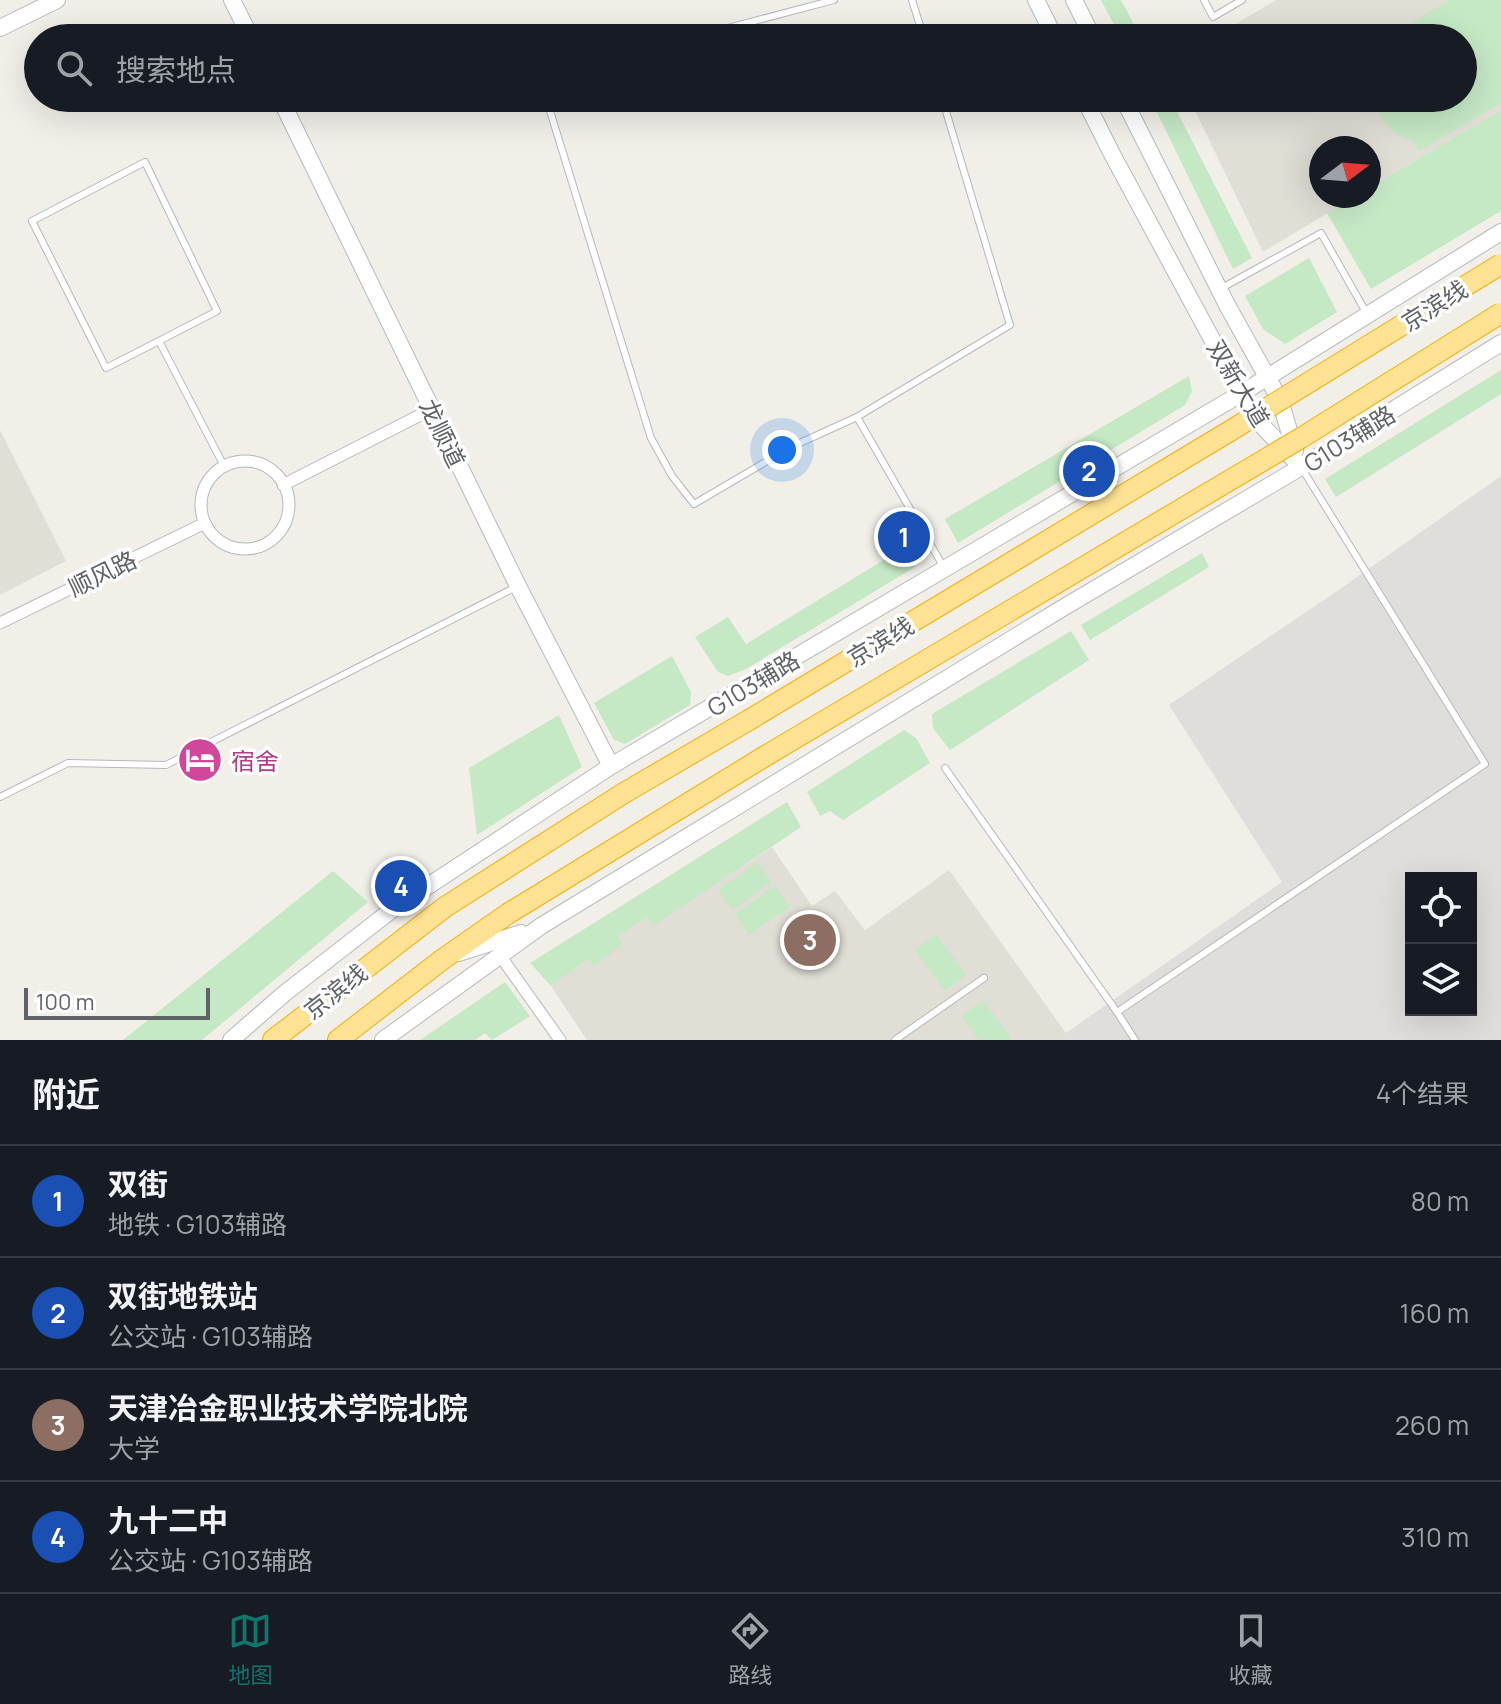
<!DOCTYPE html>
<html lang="zh">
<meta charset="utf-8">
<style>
body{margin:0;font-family:Manrope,"Noto Sans SC",sans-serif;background:#242831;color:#f1f3f6}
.controls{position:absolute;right:24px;bottom:24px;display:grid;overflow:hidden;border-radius:0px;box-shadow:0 8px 32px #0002}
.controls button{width:72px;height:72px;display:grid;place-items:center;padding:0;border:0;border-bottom:2px solid #363941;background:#171b24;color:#f1f3f6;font:40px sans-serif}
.compass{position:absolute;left:1309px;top:136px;width:72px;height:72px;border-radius:50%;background:#171b24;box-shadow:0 8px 32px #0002;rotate:74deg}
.scale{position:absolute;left:24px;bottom:20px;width:186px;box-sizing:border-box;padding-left:8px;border:4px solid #5f6368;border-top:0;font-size:22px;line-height:28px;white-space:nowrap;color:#5f6368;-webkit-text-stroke:6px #fff;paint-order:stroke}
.you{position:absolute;left:782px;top:450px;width:28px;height:28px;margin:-20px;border:6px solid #fff;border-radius:50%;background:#1a73e8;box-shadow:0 0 0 12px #1a73e833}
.badge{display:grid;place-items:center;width:52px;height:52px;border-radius:50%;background:#0f766e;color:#fff;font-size:26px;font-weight:700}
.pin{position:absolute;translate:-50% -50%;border:4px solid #fff;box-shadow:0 2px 8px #0006}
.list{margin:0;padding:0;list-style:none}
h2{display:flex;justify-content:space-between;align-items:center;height:104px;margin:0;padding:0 32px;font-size:34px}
h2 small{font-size:26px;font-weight:400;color:#9ea1a6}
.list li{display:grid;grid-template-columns:52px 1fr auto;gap:24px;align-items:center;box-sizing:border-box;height:112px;padding:0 32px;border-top:2px solid #363941}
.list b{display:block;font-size:30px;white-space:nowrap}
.list p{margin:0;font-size:26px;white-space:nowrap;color:#9ea1a6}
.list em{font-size:26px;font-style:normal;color:#9ea1a6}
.icon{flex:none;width:44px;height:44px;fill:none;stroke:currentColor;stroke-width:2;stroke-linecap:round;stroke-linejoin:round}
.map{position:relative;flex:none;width:1501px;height:1040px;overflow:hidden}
.search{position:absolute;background:#171b24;box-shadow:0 8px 32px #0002;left:24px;right:24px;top:24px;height:88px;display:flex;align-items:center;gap:20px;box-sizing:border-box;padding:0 28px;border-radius:44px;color:#9ea1a6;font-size:30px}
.sheet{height:552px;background:#171b24}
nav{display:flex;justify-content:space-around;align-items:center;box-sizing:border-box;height:112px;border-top:2px solid #363941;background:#171b24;font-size:22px;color:#9ea1a6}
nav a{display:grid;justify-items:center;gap:4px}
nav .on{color:#0f766e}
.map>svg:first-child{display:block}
</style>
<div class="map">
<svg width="1501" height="1040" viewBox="0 0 1501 1040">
<rect width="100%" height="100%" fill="#f1efe8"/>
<path fill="#e0deda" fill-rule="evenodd" d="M1501 476V1040H1071L1066 1033 1282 882 1169 705 1337 591ZM1411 878H1471V1010H1411Z"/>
<g fill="#e1ded6">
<polygon points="1276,0 1501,0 1501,110 1369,188 1369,148 1321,148 1321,196 1356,196 1263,252 1189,98 1463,98 1463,38 1212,38"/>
<polygon points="0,430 66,561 0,595"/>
<polygon points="772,847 812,906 835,891 865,930 949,870 1071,1040 587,1040 551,986 589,958 593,965 618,936 647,917 654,925"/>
</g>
<g fill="#c5e8c5">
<polygon points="1101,0 1121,0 1141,38 1121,38"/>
<path d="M1449 0H1501V103L1419 151 1412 140C1390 136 1379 117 1372 98H1463V38H1388Z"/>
<polygon points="1171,100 1252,258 1233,269 1155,108"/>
<polygon points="1501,110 1501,211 1371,289 1327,213 1356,196 1369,196 1369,188"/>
<polygon points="1309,258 1337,312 1285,344 1263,329 1245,296"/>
<polygon points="1501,370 1501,394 1336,497 1325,479"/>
<polygon points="1189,376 1192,391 1185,405 958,543 945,519"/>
<polygon points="905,547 915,567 746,669 728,676 718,672 695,637 728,617 746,644"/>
<polygon points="1202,553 1209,567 1090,640 1081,625"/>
<polygon points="1071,631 1089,660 950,750 933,728 932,714"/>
<polygon points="672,656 691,692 690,705 625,744 614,740 594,703"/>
<polygon points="559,715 582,767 477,835 469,768"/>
<polygon points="904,730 916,738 930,763 843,820 830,811 820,816 807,792"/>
<polygon points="787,802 801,827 653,926 647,917 618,936 623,944 594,966 588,959 551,986 530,963"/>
<polygon points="758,862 772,882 732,910 718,890"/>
<polygon points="333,871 368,902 202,1040 123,1040"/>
<polygon points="775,886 790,907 749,935 735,914"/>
<polygon points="936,934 966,975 945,991 915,950"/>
<polygon points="505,982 530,1016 492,1040 485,1033 475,1040 420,1040"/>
<polygon points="983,1000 1012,1040 979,1040 962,1016"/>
</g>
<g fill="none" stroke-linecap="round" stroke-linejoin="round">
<g stroke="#b5b8bc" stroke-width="8">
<g id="lane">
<polyline points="912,0 924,38"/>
<polyline points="1204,0 1213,17 1242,0"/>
<polyline points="690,38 834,0"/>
<polyline points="546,98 651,438 672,476 694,504 791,447 857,417 943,566"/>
<polyline points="1220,289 1321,233 1367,314"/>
<polyline points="159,341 106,368 32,221 145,162 217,311 159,341 224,466"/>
<polyline points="857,417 1010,325 942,98"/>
<polyline points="945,768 1117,1012 1485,764 1301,467"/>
<polyline points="0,797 68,763 166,765 518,586"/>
<polyline points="1117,1012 1135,1040"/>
<polyline points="895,1040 984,978"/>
</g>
</g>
<g stroke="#b5b8bc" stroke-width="13">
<g id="street">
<circle cx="245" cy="505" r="44"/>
<polyline points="283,485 432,409"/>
<polyline points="0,623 205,523"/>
<polyline points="499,954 560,1040"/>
</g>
</g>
<g stroke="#b6babf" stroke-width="18">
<g id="secondary">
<polyline points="232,0 251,38"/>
<polyline points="1036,0 1055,38"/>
<polyline points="1074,0 1093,38"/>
<polyline points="0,28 57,0"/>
<polyline points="280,98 518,586 611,766"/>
<polyline points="1084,98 1112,154 1254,417 1301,467"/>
<polyline points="1123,98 1227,305 1280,400 1295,451"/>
<polyline points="459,953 521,933"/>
<polyline points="231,1040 285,993 393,909 611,766 1242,393 1501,232"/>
<polyline points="383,1040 541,926 1061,609 1301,467 1501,343"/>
</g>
</g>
<g stroke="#f9ab00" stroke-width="22">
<g id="highway">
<polyline points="273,1040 445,907 624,793 749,720"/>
<polyline points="338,1040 443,959 509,913 767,755"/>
</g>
</g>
<use href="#lane" stroke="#fff" stroke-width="6"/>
<use href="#street" stroke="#fff" stroke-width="11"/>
<use href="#secondary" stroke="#fff" stroke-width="16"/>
<use href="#highway" stroke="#fde293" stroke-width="20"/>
<g stroke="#f9ab00" stroke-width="22" stroke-linecap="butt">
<g id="highway-bridge">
<polyline points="749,720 1230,431 1501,264"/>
<polyline points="767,755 1301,438 1501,313"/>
</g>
</g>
<use href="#highway-bridge" stroke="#fde293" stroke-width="20"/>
</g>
<defs>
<g id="hotel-disc" transform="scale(2.3)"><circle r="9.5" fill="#d1479c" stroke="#fff"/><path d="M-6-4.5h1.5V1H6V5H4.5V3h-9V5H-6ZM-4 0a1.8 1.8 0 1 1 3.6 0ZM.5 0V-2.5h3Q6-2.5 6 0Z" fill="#fff"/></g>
</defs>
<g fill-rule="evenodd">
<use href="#hotel-disc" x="200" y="760"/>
</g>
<g text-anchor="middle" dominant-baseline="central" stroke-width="7" stroke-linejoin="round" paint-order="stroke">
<g font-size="24" fill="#5f6368" stroke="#fff">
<text transform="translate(1434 305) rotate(-32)">京滨线</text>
<text transform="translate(1239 383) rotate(59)">双新大道</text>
<text transform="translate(443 433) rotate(64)">龙顺道</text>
<text transform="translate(1349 438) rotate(-32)">G103辅路</text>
<text transform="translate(102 573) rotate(-26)">顺风路</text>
<text transform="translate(880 641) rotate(-31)">京滨线</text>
<text transform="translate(753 683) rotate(-31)">G103辅路</text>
<text transform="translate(335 991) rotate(-38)">京滨线</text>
</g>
<g font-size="24" fill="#b23c85" stroke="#fff" text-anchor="start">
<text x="231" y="760">宿舍</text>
</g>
</g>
</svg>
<div class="controls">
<button><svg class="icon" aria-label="locate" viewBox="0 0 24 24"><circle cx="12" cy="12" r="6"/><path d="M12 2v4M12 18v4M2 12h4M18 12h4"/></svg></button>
<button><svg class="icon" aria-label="layers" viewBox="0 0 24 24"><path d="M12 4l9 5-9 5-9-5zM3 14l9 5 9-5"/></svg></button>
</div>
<svg class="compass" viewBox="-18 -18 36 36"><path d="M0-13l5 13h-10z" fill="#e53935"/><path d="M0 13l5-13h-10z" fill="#9ea1a6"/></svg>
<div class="scale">100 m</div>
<div class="you"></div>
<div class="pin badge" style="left:904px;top:537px;background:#1a4fb4">1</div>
<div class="pin badge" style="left:1089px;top:471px;background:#1a4fb4">2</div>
<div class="pin badge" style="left:810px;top:940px;background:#8d6e63">3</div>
<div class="pin badge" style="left:401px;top:886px;background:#1a4fb4">4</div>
<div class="search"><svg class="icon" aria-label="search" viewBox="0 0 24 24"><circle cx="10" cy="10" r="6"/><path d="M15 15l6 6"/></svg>搜索地点</div>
</div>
<section class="sheet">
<h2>附近<small>4个结果</small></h2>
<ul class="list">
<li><span class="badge" style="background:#1a4fb4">1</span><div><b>双街</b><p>地铁 · G103辅路</p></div><em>80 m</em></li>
<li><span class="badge" style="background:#1a4fb4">2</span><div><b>双街地铁站</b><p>公交站 · G103辅路</p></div><em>160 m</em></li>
<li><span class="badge" style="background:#8d6e63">3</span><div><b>天津冶金职业技术学院北院</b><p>大学</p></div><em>260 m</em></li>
<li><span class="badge" style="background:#1a4fb4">4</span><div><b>九十二中</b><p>公交站 · G103辅路</p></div><em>310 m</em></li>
</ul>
</section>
<nav>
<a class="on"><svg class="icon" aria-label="map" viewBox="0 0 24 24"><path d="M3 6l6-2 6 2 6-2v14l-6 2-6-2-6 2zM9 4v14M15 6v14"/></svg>地图</a>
<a><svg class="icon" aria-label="directions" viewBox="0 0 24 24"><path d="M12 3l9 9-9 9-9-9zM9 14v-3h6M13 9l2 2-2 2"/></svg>路线</a>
<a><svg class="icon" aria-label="saved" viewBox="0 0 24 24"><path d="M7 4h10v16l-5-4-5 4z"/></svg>收藏</a>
</nav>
